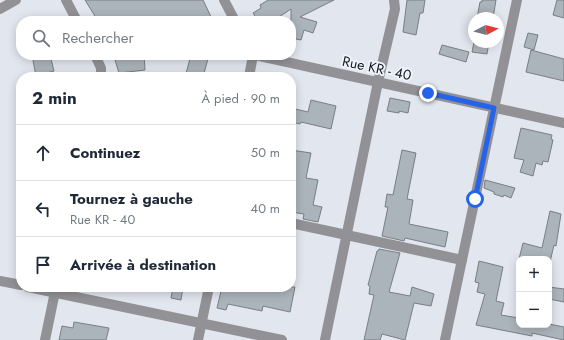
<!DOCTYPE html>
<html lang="fr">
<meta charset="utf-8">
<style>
body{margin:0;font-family:Jost,sans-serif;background:#f6f6f7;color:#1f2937}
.controls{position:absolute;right:12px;bottom:12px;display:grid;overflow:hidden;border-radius:8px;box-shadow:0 2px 10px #0003}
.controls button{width:36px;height:36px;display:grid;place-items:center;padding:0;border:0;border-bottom:1px solid #e0e1e3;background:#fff;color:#1f2937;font:20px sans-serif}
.compass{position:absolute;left:468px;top:12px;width:36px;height:36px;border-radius:50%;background:#fff;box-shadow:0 2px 10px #0003;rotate:83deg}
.stop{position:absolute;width:12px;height:12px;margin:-9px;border:3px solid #2563eb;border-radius:50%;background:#fff}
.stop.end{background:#2563eb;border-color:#fff;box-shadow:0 1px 4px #0008}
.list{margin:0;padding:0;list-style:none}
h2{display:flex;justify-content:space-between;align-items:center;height:52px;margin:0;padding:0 16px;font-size:17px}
h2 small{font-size:13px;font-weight:400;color:#747a83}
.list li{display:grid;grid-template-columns:26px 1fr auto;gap:12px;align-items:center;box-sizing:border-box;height:56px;padding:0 16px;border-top:1px solid #e0e1e3}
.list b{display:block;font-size:15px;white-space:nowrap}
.list p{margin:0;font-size:13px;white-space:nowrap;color:#747a83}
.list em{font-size:13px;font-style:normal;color:#747a83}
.icon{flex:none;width:22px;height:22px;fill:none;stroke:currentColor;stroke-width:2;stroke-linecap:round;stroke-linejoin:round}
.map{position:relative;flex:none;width:564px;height:340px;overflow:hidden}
.search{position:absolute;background:#fff;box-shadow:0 2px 10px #0003;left:16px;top:16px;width:280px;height:44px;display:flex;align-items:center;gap:10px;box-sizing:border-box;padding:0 14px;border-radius:16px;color:#747a83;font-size:15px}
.panel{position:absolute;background:#fff;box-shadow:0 2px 10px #0003;left:16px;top:72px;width:280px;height:220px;border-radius:16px}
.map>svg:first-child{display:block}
</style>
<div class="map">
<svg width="564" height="340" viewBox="0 0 564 340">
<rect width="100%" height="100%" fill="#e2e6ef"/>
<g fill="#acb4bb" stroke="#777f85">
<polygon points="85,0 203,0 213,21 98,21"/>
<polygon points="268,0 334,0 300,17 317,22 313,33 304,30 301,40 291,38 291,9 273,21 258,21 253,13 261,8 260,5"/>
<polygon points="407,0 425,0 423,13 420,13 416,35 403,32"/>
<polygon points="482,0 496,0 493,18 477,18 480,2 482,2"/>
<polygon points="557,0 564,0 564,18 553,15"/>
<polygon points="528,33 538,35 534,50 524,47"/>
<polygon points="474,42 489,42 487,54 472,52"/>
<polygon points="442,45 469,52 466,62 439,54"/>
<polygon points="531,50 564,59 564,81 526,72"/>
<polygon points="32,55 50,55 54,71 36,76"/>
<polygon points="132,55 144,55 145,70 119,73 115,60"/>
<polygon points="191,55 209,55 203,77 185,77"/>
<polygon points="390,98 410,102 408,113 399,111 399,113 387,111"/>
<polygon points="311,100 336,106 331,129 301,122 300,124 291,122 291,108 308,112"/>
<polygon points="521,128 552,135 551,139 553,140 548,162 543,161 542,165 536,163 533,176 520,172 524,160 514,158"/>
<polygon points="291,150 311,153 306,178 318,180 313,205 322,207 318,222 303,219 304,214 291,212 291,191 295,171 291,171"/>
<polygon points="402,150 416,153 407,199 413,200 409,224 448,232 445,247 405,238 404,241 382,236 388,207 385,207 387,194 393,195"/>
<polygon points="485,180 515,188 511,198 504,195 503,197 494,194 494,192 484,188"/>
<polygon points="550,211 561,214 556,246 554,245 550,262 549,259 519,259 523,243 542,248"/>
<polygon points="379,249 400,253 389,292 410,296 412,287 434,294 431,306 414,303 405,340 382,334 380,340 364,340 374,295 369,294 370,286 368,285 377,251 378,251"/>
<polygon points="479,261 503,267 496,301 504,303 501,315 519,318 519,325 549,325 549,324 564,327 564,340 532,333 532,336 476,325 485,294 477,292 479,283 475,282"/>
<polygon points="173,287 183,287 181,300 171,298"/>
<polygon points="222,287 295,287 290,312 263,306 262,311 228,304 226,310 217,308"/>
<polygon points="549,287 564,289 564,302 549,299"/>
<polygon points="74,322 109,328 106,340 59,340 62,326 73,328"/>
</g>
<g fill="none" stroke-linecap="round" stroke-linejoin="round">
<g stroke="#929195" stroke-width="10">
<polyline points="66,0 77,21"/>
<polyline points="224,0 235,21"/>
<polyline points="0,9 16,0"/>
<polyline points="95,55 101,68 101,77"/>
<polyline points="254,55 564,123"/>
<polyline points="249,77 253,55"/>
<polyline points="291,223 462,260"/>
<polyline points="0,281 21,285"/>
<polyline points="28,287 282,340"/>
<polyline points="45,340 56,287"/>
<polyline points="198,340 209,287"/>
<polyline points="325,340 378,82 395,9 394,0"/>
<polyline points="445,340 517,0"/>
</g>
</g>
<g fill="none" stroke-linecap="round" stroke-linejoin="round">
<polyline stroke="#2563eb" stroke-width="5" points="428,93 494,108 475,199"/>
</g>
<g text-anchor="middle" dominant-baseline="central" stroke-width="3.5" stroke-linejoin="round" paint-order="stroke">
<g font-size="14" fill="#141518" stroke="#eff4fd">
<text transform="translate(377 68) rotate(12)">Rue KR - 40</text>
</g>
</g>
</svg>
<div class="controls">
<button>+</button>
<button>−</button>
</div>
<svg class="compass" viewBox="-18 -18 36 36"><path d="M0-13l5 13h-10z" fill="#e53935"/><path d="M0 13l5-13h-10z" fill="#747a83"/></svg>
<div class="stop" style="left:475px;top:199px"></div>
<div class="stop end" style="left:428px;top:93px"></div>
<div class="search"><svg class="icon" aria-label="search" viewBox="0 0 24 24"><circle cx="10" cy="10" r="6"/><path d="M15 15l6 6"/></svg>Rechercher</div>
<section class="panel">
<h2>2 min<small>À pied · 90 m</small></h2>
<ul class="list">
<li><svg class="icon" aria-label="ahead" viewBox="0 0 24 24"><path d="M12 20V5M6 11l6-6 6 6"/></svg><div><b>Continuez</b></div><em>50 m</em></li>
<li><svg class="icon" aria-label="left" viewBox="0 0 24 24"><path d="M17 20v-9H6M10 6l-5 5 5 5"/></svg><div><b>Tournez à gauche</b><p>Rue KR - 40</p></div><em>40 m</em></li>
<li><svg class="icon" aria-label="arrive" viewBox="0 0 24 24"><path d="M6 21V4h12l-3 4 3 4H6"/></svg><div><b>Arrivée à destination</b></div></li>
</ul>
</section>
</div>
